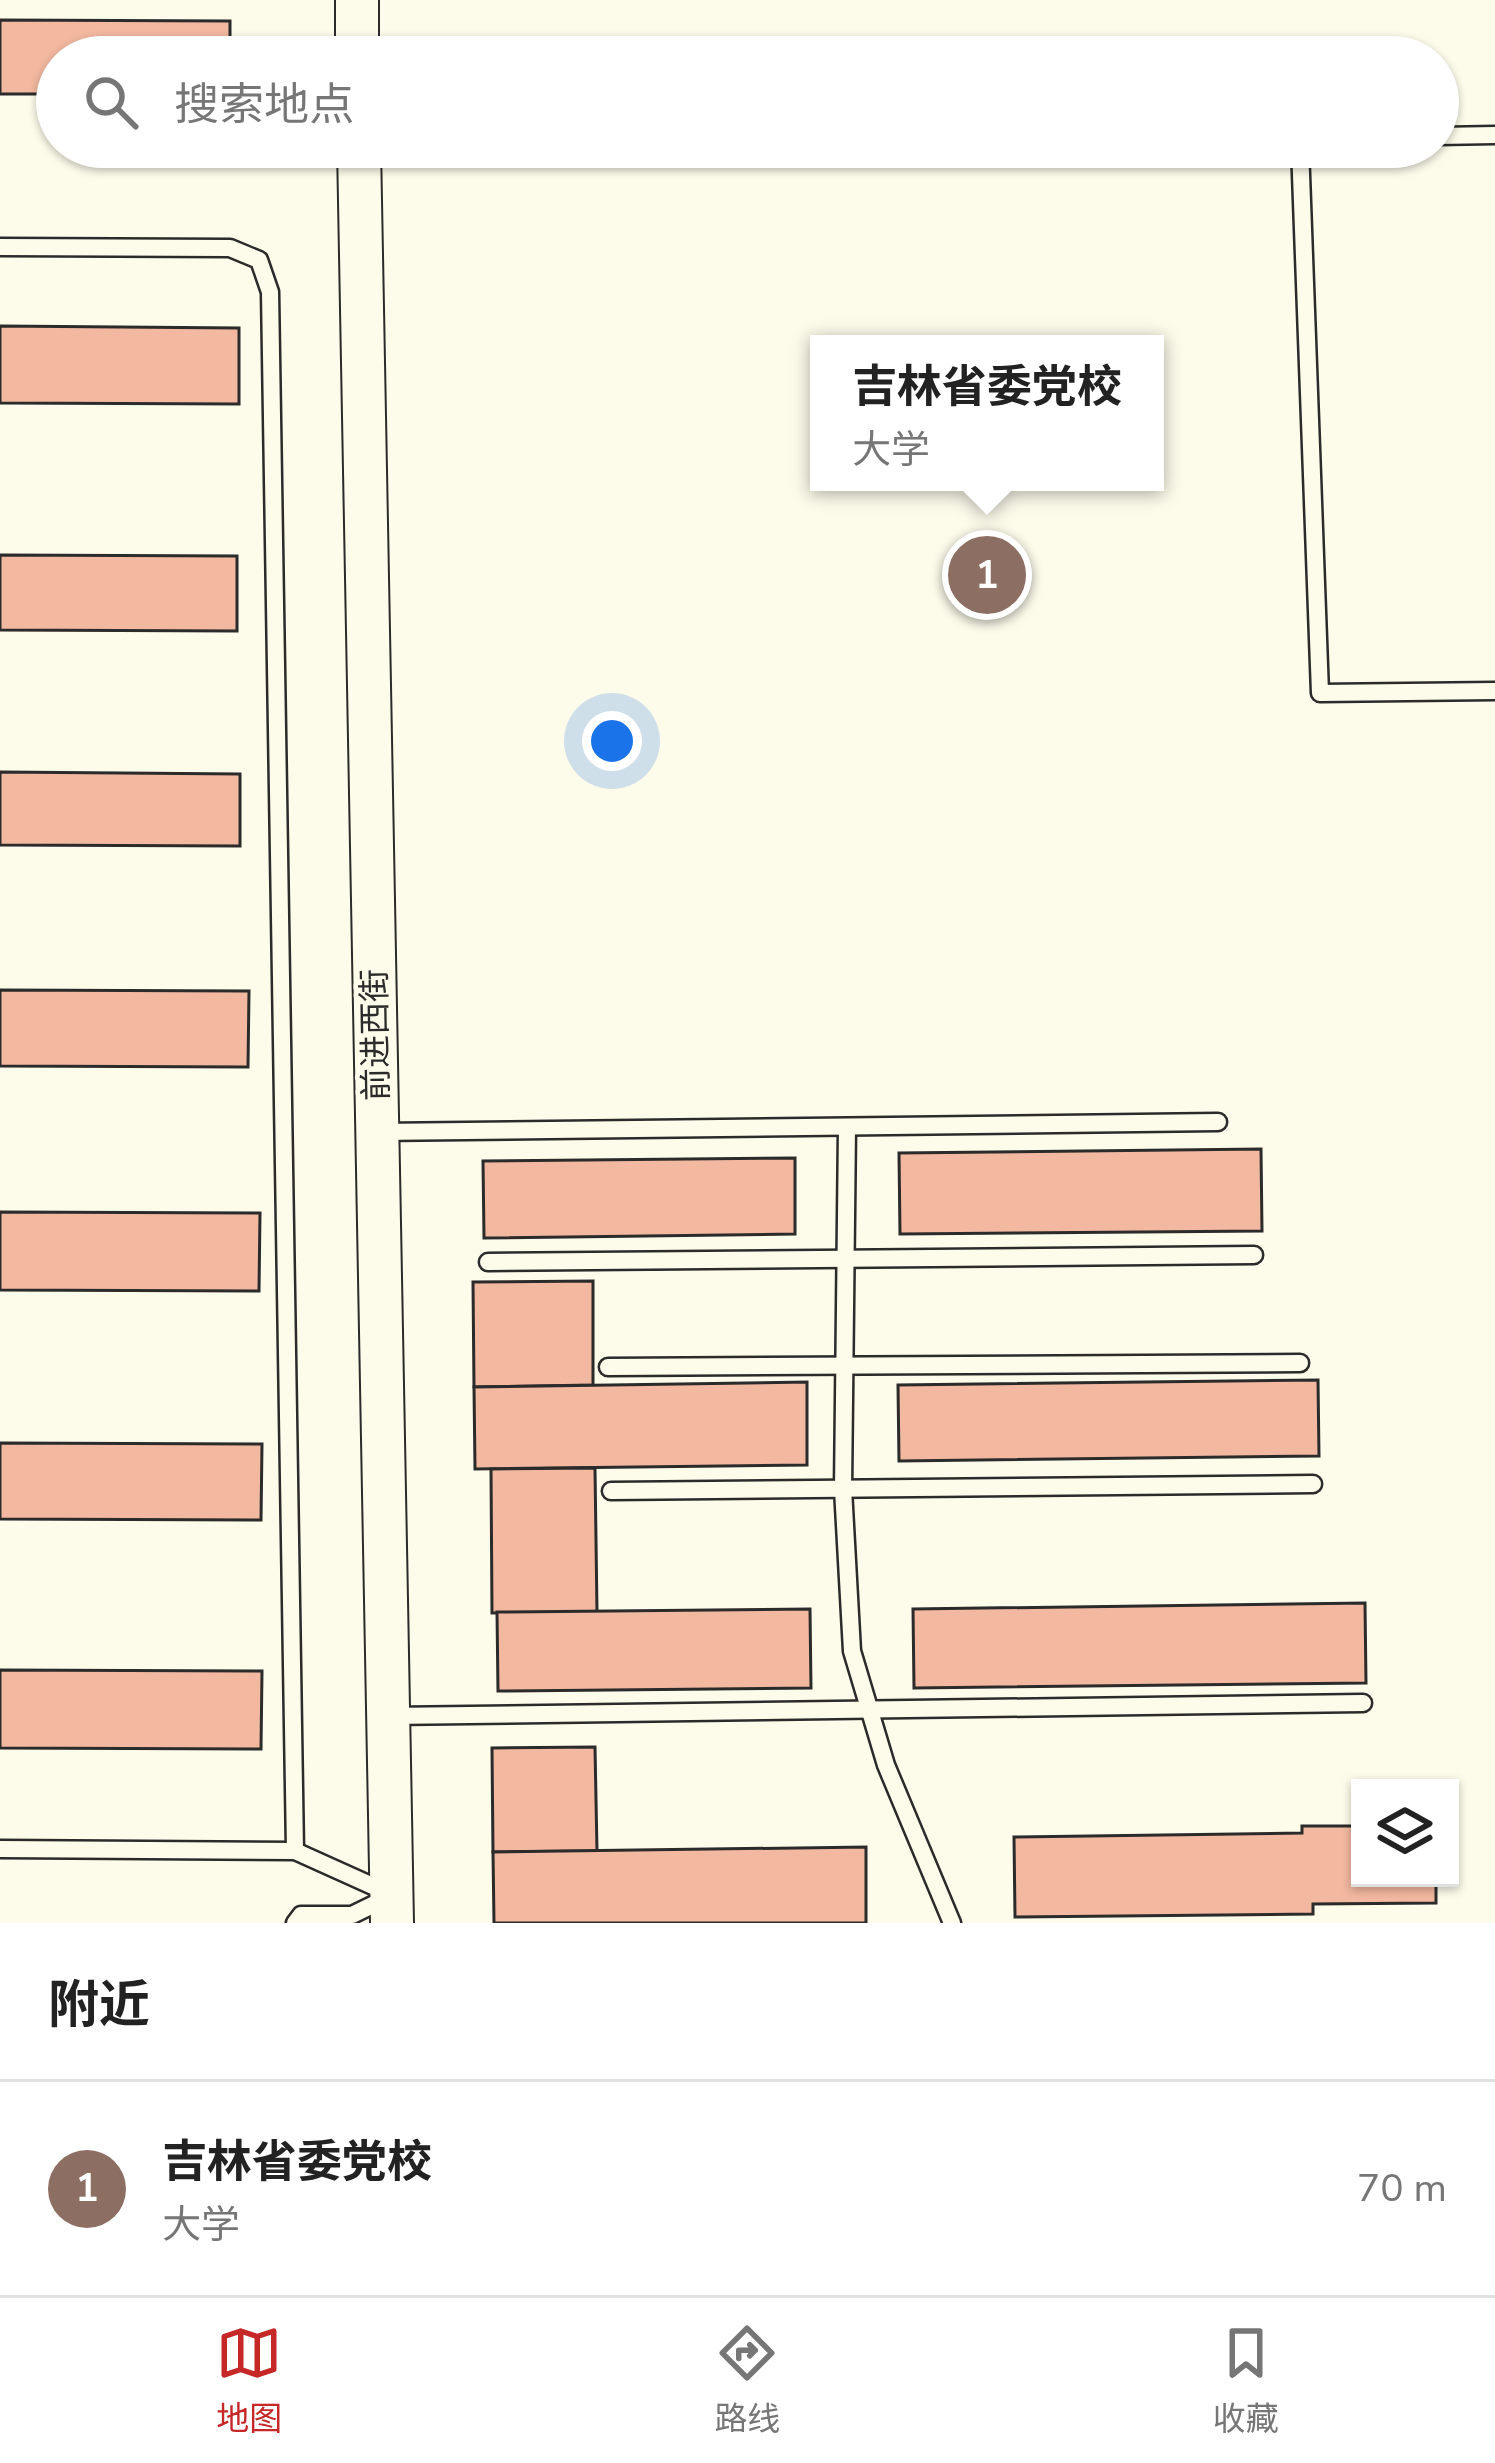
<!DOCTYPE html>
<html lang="zh">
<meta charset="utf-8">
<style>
body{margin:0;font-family:"Nunito Sans","Noto Sans SC",sans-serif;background:#f6f6f6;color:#222}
.controls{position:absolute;right:36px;bottom:36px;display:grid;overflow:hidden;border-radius:0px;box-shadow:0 3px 9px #0004}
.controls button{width:108px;height:108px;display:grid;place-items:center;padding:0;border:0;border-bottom:3px solid #e0e0e0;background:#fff;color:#222;font:60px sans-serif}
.you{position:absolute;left:612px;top:741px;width:42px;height:42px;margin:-30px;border:9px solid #fff;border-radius:50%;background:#1a73e8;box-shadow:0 0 0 18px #1a73e833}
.badge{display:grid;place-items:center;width:78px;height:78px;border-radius:50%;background:#c62828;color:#fff;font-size:39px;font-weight:700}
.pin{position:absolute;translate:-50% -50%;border:6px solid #fff;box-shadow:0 3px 12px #0006}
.popup{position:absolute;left:810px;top:335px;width:354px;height:156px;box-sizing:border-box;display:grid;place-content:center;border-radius:0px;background:#fff;filter:drop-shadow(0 3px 9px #0005);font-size:39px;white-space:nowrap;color:#767676}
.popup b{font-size:45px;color:#222}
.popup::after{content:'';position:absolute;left:50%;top:100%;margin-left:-24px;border:24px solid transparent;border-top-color:#fff}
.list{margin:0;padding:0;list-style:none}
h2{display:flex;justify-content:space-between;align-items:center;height:156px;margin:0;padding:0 48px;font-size:51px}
h2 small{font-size:39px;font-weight:400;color:#767676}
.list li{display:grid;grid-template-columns:78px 1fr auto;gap:36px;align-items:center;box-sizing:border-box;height:216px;padding:0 48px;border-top:3px solid #e0e0e0}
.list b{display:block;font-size:45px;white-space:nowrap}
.list p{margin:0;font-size:39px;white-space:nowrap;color:#767676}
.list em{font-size:39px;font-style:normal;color:#767676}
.icon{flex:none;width:66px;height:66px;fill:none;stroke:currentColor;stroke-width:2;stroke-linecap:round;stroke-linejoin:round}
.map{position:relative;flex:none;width:1495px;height:1923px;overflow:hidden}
.search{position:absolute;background:#fff;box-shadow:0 3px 9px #0004;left:36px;right:36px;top:36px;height:132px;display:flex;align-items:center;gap:30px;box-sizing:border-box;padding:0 42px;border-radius:66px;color:#767676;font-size:45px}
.sheet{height:372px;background:#fff}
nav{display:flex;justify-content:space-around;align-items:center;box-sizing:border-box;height:168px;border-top:3px solid #e0e0e0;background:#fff;font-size:33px;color:#767676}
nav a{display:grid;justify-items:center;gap:6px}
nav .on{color:#c62828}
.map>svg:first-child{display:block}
</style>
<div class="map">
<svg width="1495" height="1923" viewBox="0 0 1495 1923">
<rect width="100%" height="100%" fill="#fdfbea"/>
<g fill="#f2b8a0" stroke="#2b2b2b" stroke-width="3">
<polygon points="0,20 230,21 230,57 57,57 57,94 0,94"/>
<polygon points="0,326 239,328 239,404 0,403"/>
<polygon points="0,555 237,556 237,631 0,630"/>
<polygon points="0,772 240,774 240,846 0,845"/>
<polygon points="0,990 249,991 248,1067 0,1066"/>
<polygon points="1261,1149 1262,1231 900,1234 899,1153"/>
<polygon points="795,1158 795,1234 484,1238 483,1161"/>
<polygon points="0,1212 260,1213 259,1291 0,1290"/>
<polygon points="593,1281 593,1385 474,1387 473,1282"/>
<polygon points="1318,1380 1319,1456 899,1461 898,1385"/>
<polygon points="807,1382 807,1465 475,1469 474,1387"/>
<polygon points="0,1443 262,1444 261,1520 0,1519"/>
<polygon points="595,1468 597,1612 492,1613 491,1469"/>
<polygon points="1365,1603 1366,1683 914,1688 913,1609"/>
<polygon points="810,1609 811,1688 498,1691 497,1612"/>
<polygon points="0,1670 262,1671 261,1749 0,1748"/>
<polygon points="595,1747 597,1851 493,1852 492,1748"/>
<polygon points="1302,1826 1360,1826 1360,1878 1436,1878 1436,1903 1313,1904 1313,1914 1015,1917 1014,1837 1302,1833"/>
<polygon points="866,1847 866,1923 494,1923 493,1852"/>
</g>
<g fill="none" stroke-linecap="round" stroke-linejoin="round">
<g stroke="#2b2b2b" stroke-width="21">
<g id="service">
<polyline points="1438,136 1495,135"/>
<polyline points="1300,147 1320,693 1495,691"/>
<polyline points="360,155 788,147"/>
<polyline points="0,247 230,248 259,260 270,292 295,1851"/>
<polyline points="847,1127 843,1489 852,1651 886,1765 952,1923"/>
<polyline points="378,1132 1218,1122"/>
<polyline points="488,1262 1254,1255"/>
<polyline points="608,1367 1300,1363"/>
<polyline points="611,1491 1313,1484"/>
<polyline points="389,1716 1363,1703"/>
<polyline points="0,1849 295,1851 386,1892"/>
<polyline points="295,1923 301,1915 352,1915 391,1896"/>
</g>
</g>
<g stroke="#2b2b2b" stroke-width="46">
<g id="tertiary">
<polyline points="357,0 357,57"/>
<polyline points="359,147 392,1923"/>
</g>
</g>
<use href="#service" stroke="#fdfbea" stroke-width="16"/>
<use href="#tertiary" stroke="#fdfbea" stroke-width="42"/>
</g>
<g text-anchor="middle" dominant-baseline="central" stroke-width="9" stroke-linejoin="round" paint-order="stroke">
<g font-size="33" fill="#2b2b2b" stroke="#fdfbea">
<text transform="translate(376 1035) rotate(-91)">前进西街</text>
</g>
</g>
</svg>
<div class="controls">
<button><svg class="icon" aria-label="layers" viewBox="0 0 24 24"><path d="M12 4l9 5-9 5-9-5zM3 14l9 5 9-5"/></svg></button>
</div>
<div class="you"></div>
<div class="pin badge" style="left:987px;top:575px;background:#8d6e63">1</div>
<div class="popup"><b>吉林省委党校</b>大学</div>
<div class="search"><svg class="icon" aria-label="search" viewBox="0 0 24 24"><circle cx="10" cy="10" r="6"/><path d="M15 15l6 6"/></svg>搜索地点</div>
</div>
<section class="sheet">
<h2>附近<small></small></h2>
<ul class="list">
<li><span class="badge" style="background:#8d6e63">1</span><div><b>吉林省委党校</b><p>大学</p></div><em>70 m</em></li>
</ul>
</section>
<nav>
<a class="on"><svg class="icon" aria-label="map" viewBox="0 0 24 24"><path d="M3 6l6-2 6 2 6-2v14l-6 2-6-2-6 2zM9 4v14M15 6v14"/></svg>地图</a>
<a><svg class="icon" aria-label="directions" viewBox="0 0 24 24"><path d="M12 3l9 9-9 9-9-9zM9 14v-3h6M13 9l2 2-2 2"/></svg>路线</a>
<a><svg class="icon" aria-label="saved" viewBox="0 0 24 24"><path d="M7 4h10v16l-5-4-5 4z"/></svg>收藏</a>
</nav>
